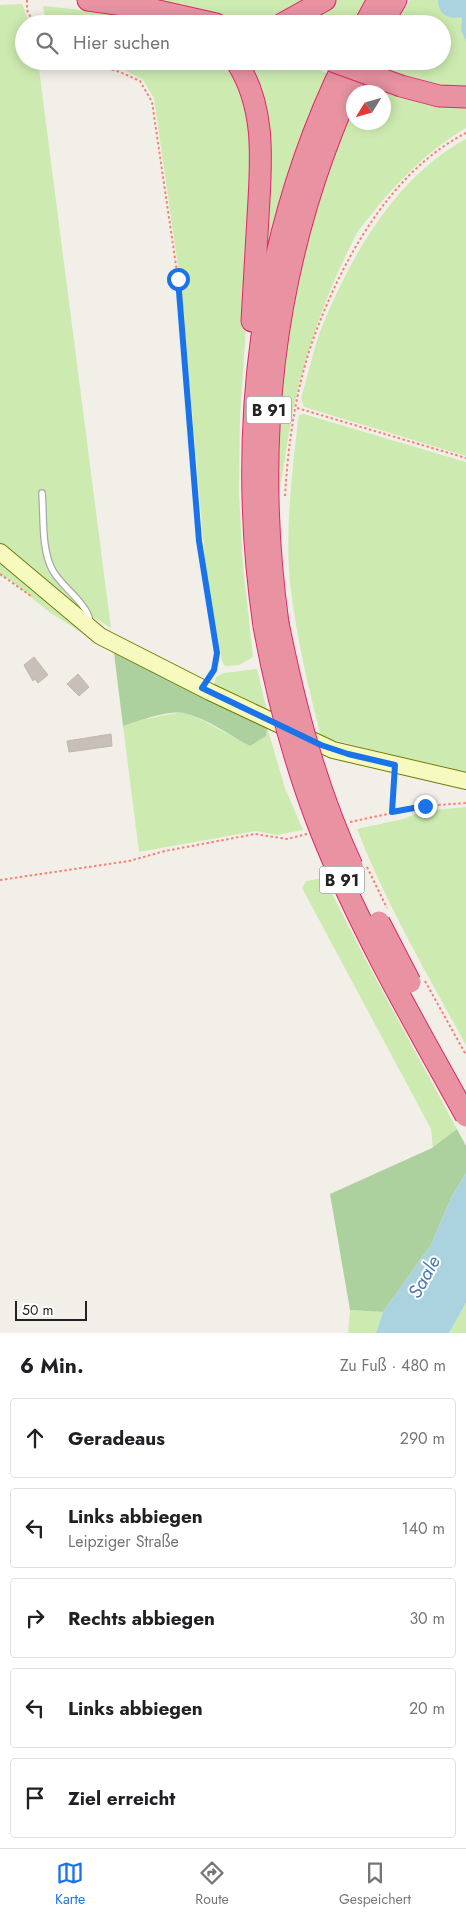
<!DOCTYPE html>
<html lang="de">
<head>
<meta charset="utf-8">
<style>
  :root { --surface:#fff; --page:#f6f6f6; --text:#202124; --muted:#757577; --line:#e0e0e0; --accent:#1a73e8 }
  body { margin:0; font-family:Jost,sans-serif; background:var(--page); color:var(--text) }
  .compass { position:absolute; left:346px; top:85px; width:45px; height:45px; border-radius:50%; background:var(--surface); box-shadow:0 2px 12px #0003; rotate:233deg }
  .scale { position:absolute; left:15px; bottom:12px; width:72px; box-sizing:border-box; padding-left:5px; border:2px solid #222; border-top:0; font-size:14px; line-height:18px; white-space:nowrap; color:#222; -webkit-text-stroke:4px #fff; paint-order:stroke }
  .stop { position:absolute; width:15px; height:15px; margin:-11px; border:4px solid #1a73e8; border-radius:50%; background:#fff }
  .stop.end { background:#1a73e8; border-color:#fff; box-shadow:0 1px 5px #0008 }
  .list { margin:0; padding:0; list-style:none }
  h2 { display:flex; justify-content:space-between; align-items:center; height:65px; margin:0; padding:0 20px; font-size:21px }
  h2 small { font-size:16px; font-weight:400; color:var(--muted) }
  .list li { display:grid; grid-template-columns:32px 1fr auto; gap:15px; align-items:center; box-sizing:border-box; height:80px; margin:0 10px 10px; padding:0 10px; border:1px solid var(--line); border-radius:5px }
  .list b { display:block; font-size:19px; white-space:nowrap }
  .list p { margin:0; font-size:16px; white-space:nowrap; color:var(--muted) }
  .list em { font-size:16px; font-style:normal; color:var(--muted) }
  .icon { flex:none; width:28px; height:28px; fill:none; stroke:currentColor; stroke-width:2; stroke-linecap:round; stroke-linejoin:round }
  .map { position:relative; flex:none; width:466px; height:1333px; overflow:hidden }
  .search { position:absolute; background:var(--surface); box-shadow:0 2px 12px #0003; left:15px; right:15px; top:15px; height:55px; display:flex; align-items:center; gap:12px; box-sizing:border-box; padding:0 18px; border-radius:28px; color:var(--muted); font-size:19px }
  .sheet { height:515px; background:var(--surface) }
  nav { display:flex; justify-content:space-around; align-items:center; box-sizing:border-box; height:70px; border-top:1px solid var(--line); background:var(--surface); font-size:14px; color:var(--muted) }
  nav a { display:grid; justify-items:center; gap:2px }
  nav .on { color:var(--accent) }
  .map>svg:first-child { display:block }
  .grass { fill:#cdebb0 }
  .forest { fill:#add19e }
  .water { fill:#aad3df }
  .building { fill:#c7bfb8; stroke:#c4b6ab }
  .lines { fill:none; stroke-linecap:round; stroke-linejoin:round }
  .lane-casing { stroke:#a9a9a9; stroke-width:8 }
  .secondary-casing { stroke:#707d05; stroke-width:18 }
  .highway-casing { stroke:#dc2a67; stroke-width:23 }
  .path { stroke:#fa8072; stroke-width:2; stroke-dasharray:2.5 2.5; stroke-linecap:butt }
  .lane { stroke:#fff; stroke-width:5.5 }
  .secondary { stroke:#f7fabf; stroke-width:16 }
  .highway { stroke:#e892a2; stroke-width:21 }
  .highway-bridge-casing { stroke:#dc2a67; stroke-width:23; stroke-linecap:butt }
  .path-bridge { stroke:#fa8072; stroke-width:2; stroke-dasharray:2.5 2.5; stroke-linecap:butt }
  .highway-bridge { stroke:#e892a2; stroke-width:21 }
  .route { stroke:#1a73e8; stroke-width:6 }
  .labels { text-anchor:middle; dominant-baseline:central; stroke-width:4; stroke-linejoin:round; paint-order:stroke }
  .shield { fill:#fff; stroke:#646464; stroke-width:1 }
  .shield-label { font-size:16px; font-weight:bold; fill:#222 }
  .water-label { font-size:19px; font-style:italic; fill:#4a7aab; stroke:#fff }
</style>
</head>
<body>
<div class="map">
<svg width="466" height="1333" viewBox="0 0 466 1333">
  <rect width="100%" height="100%" fill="#f2efe9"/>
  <path class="grass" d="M152,0H315L267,24H245Z
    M337,0H367L354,24H299Z
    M410,0H466V90L439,89L374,66L376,61H442V24H396Z
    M22,4L30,24H24V61H38L111,628L71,604L0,543V5Z
    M43,6L139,16L176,24H46Z
    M109,61H229L253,123L251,252L240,416L239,492L243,566L253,657L239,665L225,666L222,661L206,571L182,295L154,98L143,80Z
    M242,61H302L328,74L300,141L277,216L260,284L261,239Z
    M364,84L421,102L466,104V128C430,149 400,179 374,211C368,219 360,227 356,235C329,287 309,342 296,398C288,430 285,463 279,495C271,363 299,227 353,107L354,122H384V92H360Z
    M466,139V456L304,407L301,398C308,375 313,351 321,329C350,257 396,176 466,139Z
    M304,414L466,462V773L321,737C308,687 297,638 291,591C284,535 292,475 298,420L299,415Z
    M0,560L114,649V653L49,612L9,579L0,576Z
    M257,669L267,711L217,689L214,685L216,677L224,673Z
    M182,712L196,717L250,746L267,727L285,788L303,830L277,835L256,831L139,852L123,726L135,721Z
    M466,807V1045C427,974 386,904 357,829L403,819L423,811Z
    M324,878L368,964L457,1129L433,1148L431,1129L302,888L306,881Z
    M466,1303V1333H449Z
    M350,1310L383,1312L376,1333H348Z"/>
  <path class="forest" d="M114,653L267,727L266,736L250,746C229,735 206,718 184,713C169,710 137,721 123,726Z
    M457,1129L466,1146V1173L452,1196L431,1245L383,1312L350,1310L330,1194L432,1148Z"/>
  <path class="water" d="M438,0H466V41L461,30L462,17C448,20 438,14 438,0Z
    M466,1173V1303L449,1333H376L383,1312L431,1245L452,1196Z"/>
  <path class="building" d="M34,657L48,675L38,683L35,679L33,681L24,665Z
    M78,674L89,687L79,696L67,684Z
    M111,734L112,746L69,752L67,741Z"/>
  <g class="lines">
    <g class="lane-casing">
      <path id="lane" d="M42,493C44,517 41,550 53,571C62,587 86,602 90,621"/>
    </g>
    <g class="secondary-casing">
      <path id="secondary" d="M0,552L100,636L210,692L333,750L466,781"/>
    </g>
    <g class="highway-casing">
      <path id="highway" d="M88,0L145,8L216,24
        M282,24L325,0
        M365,24L378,0
        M382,24L396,0
        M236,61C267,108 261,164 258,217C256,252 254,286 252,321
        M401,86L439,96L466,97
        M278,623C251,427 276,240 363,61
        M264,626C236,434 259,237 345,61"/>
    </g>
    <path class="path" d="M27,0V10L34,24
      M83,61L120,72L140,81L152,102L178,279L199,541L217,653L215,670L209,678
      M297,408L466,458
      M285,496C288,442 297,380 317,329C345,255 393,170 466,133
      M0,574L31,596
      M392,812L394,777
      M350,822L425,806L466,803
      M0,880L129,861L165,851L255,834L287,839L307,834"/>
    <use href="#lane" class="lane"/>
    <use href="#secondary" class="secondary"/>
    <use href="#highway" class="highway"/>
    <g class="highway-bridge-casing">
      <path id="highway-bridge" d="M332,61L401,86
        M278,623C295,707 316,788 352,866
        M264,626C277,698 295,766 322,834C361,931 415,1024 466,1116
        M379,922L410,982"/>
    </g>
    <path class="path-bridge" d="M367,867L387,908
      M425,981L466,1055"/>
    <use href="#highway-bridge" class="highway-bridge"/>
  </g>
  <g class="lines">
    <path class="route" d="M178,279L199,541L217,653L214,670L202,688L321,745L348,754L395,765L392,812L425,806"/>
  </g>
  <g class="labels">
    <g class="shield">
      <rect x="246.5" y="396.5" width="45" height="27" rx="4"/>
      <rect x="319.5" y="866.5" width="45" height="27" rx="4"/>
    </g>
    <g class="shield-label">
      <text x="269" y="410">B 91</text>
      <text x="342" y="880">B 91</text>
    </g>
    <g class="water-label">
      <text transform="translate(424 1277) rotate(-61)">Saale</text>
    </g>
  </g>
</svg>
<svg class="compass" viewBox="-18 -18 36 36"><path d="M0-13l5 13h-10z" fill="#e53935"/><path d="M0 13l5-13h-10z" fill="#757577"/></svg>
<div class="scale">50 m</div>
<div class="stop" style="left:178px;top:279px"></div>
<div class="stop end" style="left:425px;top:806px"></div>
<div class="search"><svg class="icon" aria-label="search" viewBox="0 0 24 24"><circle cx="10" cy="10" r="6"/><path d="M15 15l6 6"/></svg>Hier suchen</div>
</div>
<section class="sheet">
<h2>6 Min.<small>Zu Fuß · 480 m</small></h2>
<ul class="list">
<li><svg class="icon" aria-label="ahead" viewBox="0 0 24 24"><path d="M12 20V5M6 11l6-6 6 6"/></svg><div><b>Geradeaus</b></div><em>290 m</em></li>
<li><svg class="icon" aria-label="left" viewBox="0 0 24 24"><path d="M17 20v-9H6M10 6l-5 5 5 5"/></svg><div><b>Links abbiegen</b><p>Leipziger Straße</p></div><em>140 m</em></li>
<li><svg class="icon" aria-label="right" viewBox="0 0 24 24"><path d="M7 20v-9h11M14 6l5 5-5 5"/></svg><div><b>Rechts abbiegen</b></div><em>30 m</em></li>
<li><svg class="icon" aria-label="left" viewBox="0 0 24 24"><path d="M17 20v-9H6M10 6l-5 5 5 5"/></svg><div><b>Links abbiegen</b></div><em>20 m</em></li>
<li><svg class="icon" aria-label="arrive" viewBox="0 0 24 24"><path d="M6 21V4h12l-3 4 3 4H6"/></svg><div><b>Ziel erreicht</b></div></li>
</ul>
</section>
<nav>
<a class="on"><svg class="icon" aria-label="map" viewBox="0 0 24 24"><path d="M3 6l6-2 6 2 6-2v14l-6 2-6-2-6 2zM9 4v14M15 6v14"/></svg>Karte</a>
<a><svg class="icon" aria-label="directions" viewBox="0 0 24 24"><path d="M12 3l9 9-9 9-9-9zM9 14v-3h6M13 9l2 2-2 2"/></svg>Route</a>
<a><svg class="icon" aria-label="saved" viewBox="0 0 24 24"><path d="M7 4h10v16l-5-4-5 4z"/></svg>Gespeichert</a>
</nav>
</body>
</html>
